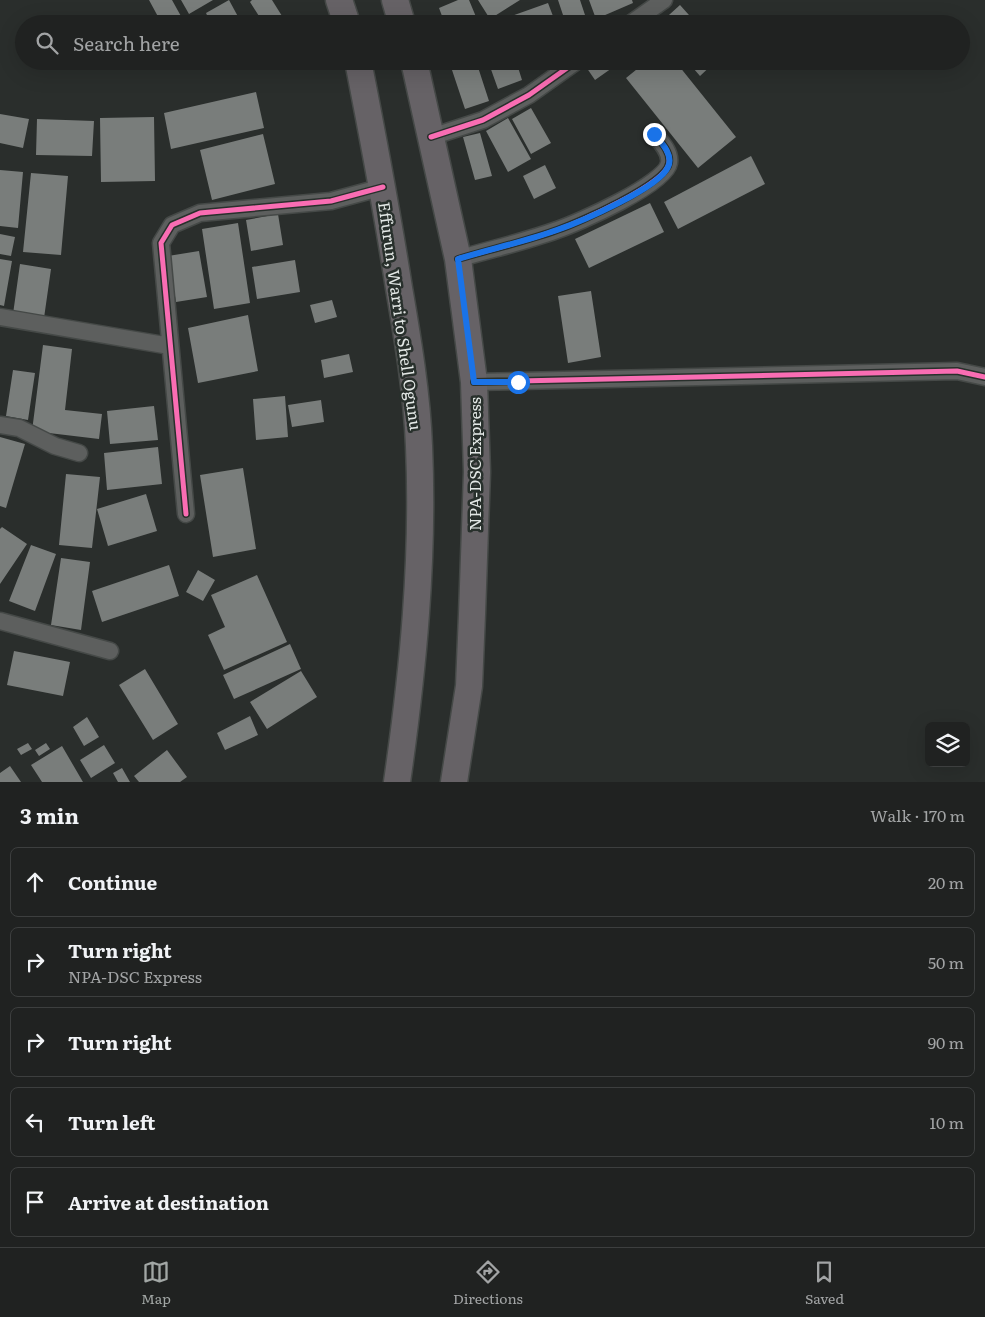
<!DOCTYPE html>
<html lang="en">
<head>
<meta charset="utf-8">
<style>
  :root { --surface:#202221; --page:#2d2f2e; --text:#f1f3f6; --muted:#a2a4a5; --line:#3d3f3f; --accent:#a2a7a5 }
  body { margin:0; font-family:Literata,serif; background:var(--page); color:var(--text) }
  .controls { position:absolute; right:15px; bottom:15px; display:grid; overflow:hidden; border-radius:8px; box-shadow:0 5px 20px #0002 }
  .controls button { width:45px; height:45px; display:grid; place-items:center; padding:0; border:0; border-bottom:1px solid var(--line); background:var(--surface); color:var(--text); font:25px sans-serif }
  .stop { position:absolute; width:15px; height:15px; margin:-11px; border:4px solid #1a73e8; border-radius:50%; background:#fff }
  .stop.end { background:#1a73e8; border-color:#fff; box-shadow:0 1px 5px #0008 }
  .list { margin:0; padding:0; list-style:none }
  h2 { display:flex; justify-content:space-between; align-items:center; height:65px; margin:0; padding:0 20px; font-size:21px }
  h2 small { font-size:16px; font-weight:400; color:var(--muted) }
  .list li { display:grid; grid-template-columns:32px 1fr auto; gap:15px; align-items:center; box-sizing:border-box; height:70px; margin:0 10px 10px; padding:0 10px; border:1px solid var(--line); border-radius:8px }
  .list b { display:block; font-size:19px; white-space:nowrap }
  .list p { margin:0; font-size:16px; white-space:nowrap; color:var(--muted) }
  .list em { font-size:16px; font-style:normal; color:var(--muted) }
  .icon { flex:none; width:28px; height:28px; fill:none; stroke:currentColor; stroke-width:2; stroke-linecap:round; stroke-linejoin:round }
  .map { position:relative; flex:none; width:985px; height:782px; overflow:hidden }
  .search { position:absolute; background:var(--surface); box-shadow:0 5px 20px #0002; left:15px; right:15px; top:15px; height:55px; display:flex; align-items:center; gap:12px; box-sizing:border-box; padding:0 18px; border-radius:28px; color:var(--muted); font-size:19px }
  .sheet { height:465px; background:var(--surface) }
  nav { display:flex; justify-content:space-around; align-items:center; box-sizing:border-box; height:70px; border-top:1px solid var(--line); background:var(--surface); font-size:14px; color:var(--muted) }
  nav a { display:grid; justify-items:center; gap:2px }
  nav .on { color:var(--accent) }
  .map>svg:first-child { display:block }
  .building { fill:#797d7b }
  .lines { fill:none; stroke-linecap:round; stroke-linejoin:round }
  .minor-casing { stroke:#454947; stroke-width:19 }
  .primary-casing { stroke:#454947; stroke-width:29 }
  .minor { stroke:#5d5f5e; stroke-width:16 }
  .primary { stroke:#666266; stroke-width:26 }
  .cycleway-casing { stroke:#28302c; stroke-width:8 }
  .cycleway { stroke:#f96db3; stroke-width:5 }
  .route { stroke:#1a73e8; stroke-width:6 }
  .labels { text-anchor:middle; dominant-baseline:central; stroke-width:5; stroke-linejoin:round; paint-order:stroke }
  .street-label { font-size:16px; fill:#e3e8e6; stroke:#28302c }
</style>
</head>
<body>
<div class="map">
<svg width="985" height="782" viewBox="0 0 985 782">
  <rect width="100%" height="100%" fill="#2a2e2c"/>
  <path class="building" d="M149,0H172L182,18L170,24H162Z
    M181,0H213L189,14Z
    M229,0L242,24H211L206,13Z
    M252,0H272L287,24H264L250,2Z
    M458,0H469L479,24H445L439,8Z
    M478,0H520L490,19Z
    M558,0H580L588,24H566Z
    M589,0H632L633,3L596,19Z
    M548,3L556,24H508L506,18Z
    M680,5L697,24H659Z
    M449,61H476L489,101L465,109Z
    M488,61H516L522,80L498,89Z
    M521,61H546V62L523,69Z
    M588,61H622L595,80L584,64Z
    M647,61H675L736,137L698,168L626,78Z
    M687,61H716L700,76Z
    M256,92L264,128L171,149L164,113Z
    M531,108L551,143L531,154L512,119Z
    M0,114L29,119L23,148L0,143Z
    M154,117L155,181L101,182L100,118Z
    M508,118L531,159L508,172L486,131Z
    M37,119L94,121L92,156L36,155Z
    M480,133L492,176L475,180L463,137Z
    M263,134L275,184L212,200L200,150Z
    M751,156L765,184L678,229L664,202Z
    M545,165L556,188L534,199L523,176Z
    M0,170L23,172L18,228L0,226Z
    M31,173L68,176L61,255L23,252Z
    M650,203L664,232L589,268L575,239Z
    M278,214L283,245L251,251L246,220Z
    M238,223L250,303L214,309L202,229Z
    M0,234L15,237L11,256L0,254Z
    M199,251L207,297L176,302L168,256Z
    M0,259L12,261L4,306L0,305Z
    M295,260L300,292L257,299L252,267Z
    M20,264L51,269L44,318L13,314Z
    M591,291L601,357L568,363L558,296Z
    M332,300L337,317L315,323L310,305Z
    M248,315L258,371L198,383L188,328Z
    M43,345L72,349L65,410L102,414L99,439L32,431Z
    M349,354L353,372L324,378L321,360Z
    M13,370L35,373L28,420L6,416Z
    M285,396L288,437L256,440L253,399Z
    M321,400L324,422L292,427L288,405Z
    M154,406L158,440L110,444L107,411Z
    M0,437L25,444L6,508L0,506Z
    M158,447L162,484L107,490L104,453Z
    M243,468L256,549L213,557L200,475Z
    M66,474L100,477L92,548L59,545Z
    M146,494L157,531L108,546L97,509Z
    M2,527L27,544L0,584V529Z
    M31,545L56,554L35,611L9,601Z
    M61,558L90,562L81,630L51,625Z
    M169,565L179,596L102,622L92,591Z
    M198,570L215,580L203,601L186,592Z
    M257,575L287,642L224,670L208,635L225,627L211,595Z
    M290,644L301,669L234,699L223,675Z
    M14,651L70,662L63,696L7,685Z
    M145,669L178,724L153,740L119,685Z
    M301,671L317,697L267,729L250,702Z
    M250,716L258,735L225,750L217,733Z
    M87,717L99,737L84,746L73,727Z
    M28,743L32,749L21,755L17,749Z
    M46,743L50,749L39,756L35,750Z
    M104,745L115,763L91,778L80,760Z
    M62,746L83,782H42L31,765Z
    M167,750L187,777L180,782H139L134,776Z
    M10,766L21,782H0V773Z
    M122,768L130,782H118L113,773Z"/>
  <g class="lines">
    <g class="minor-casing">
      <path id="minor" d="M630,24L664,0
        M431,137L483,120L529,95L577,61
        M458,259C491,249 524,242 557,230C578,223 666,184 669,163C671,152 661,142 654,134
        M0,317L170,346
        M474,382L957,371L985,377
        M0,425L19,428L55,446L79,453
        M186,514L161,243L172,225L200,213L331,201L383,187
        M0,621L110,651"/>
    </g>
    <g class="primary-casing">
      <path id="primary" d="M339,0L347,24
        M395,0L402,24
        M358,61C373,137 387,212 399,288C408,340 417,394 419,446C424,559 413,671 397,782
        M414,61L458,259L474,382L477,472L472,614L469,686L454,782"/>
    </g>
    <use href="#minor" class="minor"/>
    <use href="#primary" class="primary"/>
    <g class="cycleway-casing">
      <path id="cycleway" d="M431,137L483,120L529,95L577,61
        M458,259C491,249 524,242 557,230C578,223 666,184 669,163C671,152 661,142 654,134
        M474,382L957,371L985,377
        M186,514L161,243L172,225L200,213L331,201L383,187"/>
    </g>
    <use href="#cycleway" class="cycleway"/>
  </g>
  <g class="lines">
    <path class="route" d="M518,382H474L458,259C490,249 524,242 557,230C580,222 659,188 668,167C674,155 661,142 654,134"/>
  </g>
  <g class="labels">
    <g class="street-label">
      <text transform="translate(401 316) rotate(82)">Effurun, Warri to Shell Ogunu</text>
      <text transform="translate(474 464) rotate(-90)">NPA-DSC Express</text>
    </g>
  </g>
</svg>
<div class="controls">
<button><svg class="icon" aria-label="layers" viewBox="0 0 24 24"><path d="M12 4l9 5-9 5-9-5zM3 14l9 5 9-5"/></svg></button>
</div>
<div class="stop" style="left:518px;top:382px"></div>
<div class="stop end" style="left:654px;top:134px"></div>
<div class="search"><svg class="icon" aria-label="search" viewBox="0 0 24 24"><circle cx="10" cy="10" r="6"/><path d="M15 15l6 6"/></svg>Search here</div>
</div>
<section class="sheet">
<h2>3 min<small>Walk · 170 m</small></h2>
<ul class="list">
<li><svg class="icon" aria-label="ahead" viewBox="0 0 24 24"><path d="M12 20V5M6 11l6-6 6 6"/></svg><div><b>Continue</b></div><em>20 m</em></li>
<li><svg class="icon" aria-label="right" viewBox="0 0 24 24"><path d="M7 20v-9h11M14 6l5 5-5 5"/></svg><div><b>Turn right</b><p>NPA-DSC Express</p></div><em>50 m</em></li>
<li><svg class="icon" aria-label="right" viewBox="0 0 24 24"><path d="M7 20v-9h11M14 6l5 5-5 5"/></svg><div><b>Turn right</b></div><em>90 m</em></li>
<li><svg class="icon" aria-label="left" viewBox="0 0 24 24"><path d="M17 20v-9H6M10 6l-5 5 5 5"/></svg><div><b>Turn left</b></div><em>10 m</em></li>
<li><svg class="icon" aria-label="arrive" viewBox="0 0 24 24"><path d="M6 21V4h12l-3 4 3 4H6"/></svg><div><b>Arrive at destination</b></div></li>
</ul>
</section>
<nav>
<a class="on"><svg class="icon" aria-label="map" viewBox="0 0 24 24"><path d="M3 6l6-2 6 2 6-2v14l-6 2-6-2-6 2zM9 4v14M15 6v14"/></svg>Map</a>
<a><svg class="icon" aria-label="directions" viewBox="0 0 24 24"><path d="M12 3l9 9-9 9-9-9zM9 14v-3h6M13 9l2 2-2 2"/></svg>Directions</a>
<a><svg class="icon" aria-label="saved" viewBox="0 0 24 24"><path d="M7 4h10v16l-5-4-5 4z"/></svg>Saved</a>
</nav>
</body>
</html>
